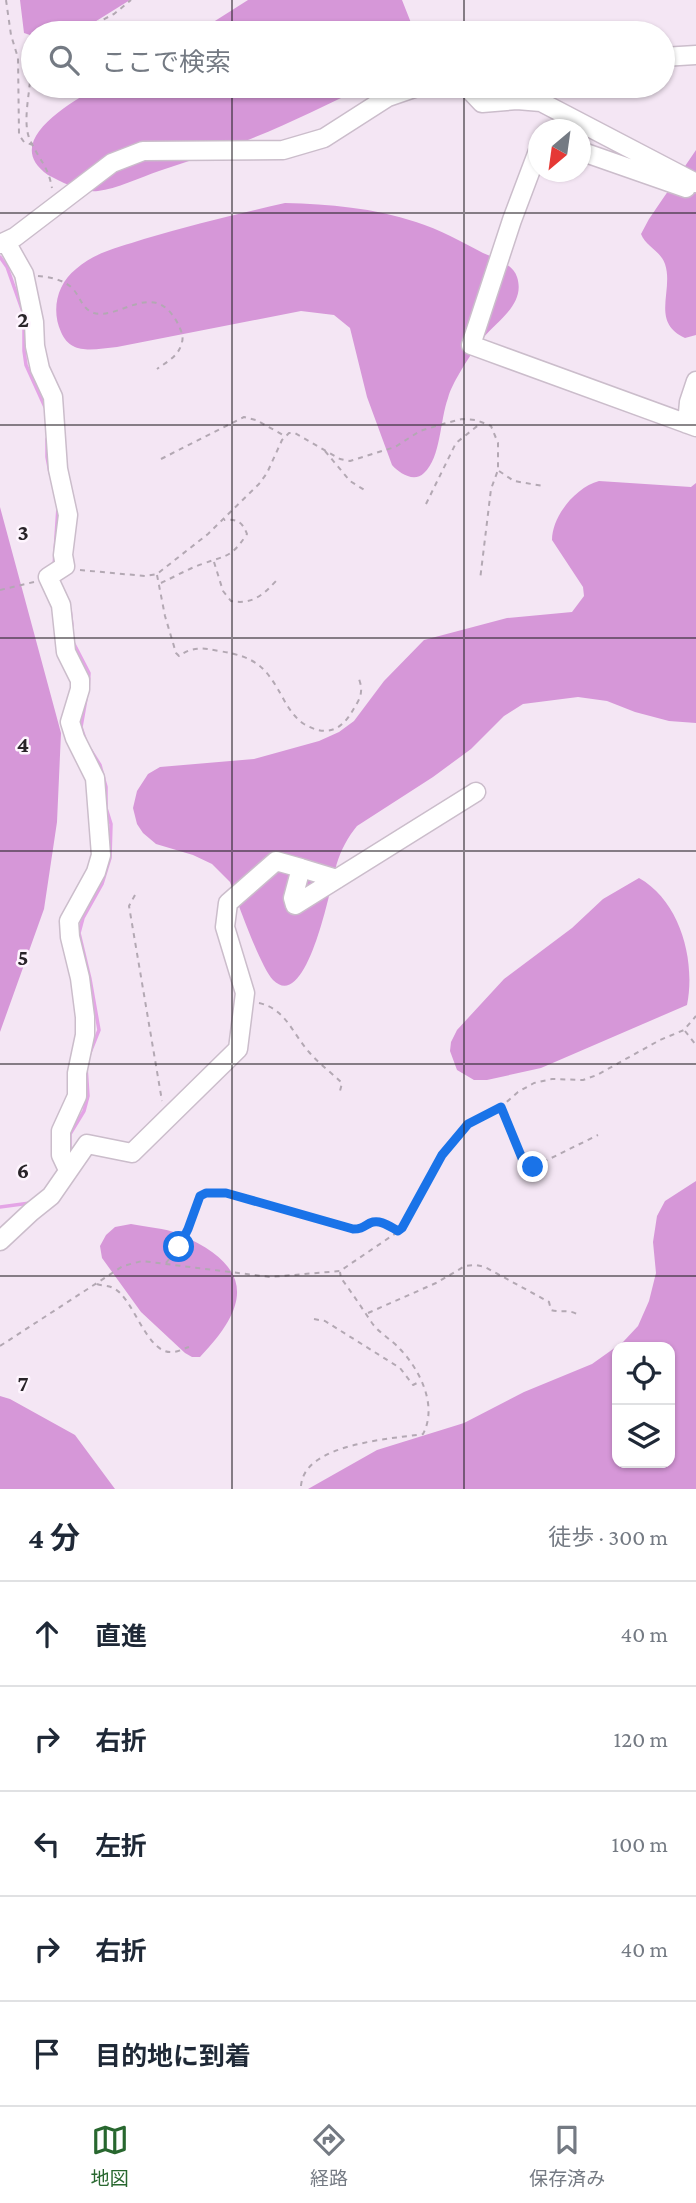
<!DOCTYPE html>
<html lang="ja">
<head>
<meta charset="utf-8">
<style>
  :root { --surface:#fff; --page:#f2f2f3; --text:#1f2937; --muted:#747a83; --line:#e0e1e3; --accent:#28672f }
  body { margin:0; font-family:"Crimson Pro","Noto Sans JP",serif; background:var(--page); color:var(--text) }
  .controls { position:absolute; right:21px; bottom:21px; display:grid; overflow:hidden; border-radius:14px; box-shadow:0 2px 5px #0004 }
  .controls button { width:63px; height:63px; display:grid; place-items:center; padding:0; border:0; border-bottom:2px solid var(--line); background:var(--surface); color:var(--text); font:35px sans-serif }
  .compass { position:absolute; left:528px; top:119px; width:63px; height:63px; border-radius:50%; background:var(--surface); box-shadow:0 2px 5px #0004; rotate:209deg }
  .stop { position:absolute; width:21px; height:21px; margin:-16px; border:5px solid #1a73e8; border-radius:50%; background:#fff }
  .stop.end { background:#1a73e8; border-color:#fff; box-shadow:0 2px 7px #0008 }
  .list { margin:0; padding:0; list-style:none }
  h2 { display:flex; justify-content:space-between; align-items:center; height:91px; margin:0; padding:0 28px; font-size:30px }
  h2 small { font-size:23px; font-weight:400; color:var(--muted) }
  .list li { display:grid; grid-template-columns:46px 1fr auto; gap:21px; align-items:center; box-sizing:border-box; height:105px; padding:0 28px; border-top:2px solid var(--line) }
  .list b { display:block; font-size:26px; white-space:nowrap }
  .list em { font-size:23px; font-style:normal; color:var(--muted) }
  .icon { flex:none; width:38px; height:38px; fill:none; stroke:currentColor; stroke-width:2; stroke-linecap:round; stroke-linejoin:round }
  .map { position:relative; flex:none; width:696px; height:1489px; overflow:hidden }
  .search { position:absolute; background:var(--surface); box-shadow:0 2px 5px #0004; left:21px; right:21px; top:21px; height:77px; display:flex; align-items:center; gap:18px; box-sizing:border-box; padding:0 24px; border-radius:38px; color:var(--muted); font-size:26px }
  .sheet { height:616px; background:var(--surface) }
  nav { display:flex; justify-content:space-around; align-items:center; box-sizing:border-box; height:98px; border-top:2px solid var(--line); background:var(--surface); font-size:19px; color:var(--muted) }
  nav a { display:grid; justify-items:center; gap:4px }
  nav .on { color:var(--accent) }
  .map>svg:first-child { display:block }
  .forest { fill:#d697d8; fill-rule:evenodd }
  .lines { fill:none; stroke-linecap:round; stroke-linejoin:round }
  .stream { stroke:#e4a4e6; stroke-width:3.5 }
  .minor-casing { stroke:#cbbdcb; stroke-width:21 }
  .path { stroke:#b3a8b3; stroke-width:2; stroke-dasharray:5 5; stroke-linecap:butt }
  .minor { stroke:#fff; stroke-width:18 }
  .route { stroke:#1a73e8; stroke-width:9 }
  .grid { fill:none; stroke:#292429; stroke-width:2; stroke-opacity:0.55 }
  .grid-label { font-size:23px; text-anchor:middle; font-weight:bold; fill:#292429; stroke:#fef5fe; stroke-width:5; stroke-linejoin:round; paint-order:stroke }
</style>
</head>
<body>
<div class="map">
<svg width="696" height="1489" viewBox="0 0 696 1489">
  <rect width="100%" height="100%" fill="#f4e6f4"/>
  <path class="forest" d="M20,0H130L77,33H33V36L24,33Z
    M248,0H402L415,33H196Z
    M100,86H367C325,105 283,127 240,143C213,153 186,162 159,171C141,177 116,189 98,191C81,193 62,182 48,175C0,142 71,102 100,86Z
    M696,150V335L685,338C650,322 674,291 665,264C660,250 646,247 641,234L649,219Z
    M285,203C329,204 374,208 416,222C439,229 462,242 483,253C495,258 513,264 517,277C526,304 497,321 483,338C474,349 466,362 459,374C455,381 450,390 448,398C440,419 441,458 424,473C414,483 399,473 392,465L367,397L350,328L334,315L301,311L117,347C95,349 71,356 61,332C51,310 57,284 76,269C95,252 120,247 144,239C191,225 237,214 285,203Z
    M599,481L691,487L696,483V723L669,721L635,712L607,701L578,697L523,704L504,716L471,749L433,777L357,826C348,837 341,850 337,863C332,879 308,1015 273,980C260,966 238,903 230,882L212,864L193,855L156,844L143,833L137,824L133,808L137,791L148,774L160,767L254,759L319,741L339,732L354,721L384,681L424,640L507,618L572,612L584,596L583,587L552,540C552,516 576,487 599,481Z
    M0,507L61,733L57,822L44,909L0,1032Z
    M639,878C680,901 696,960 687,1005L541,1068L487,1080H474L457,1070L450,1051L451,1042L457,1030L504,979L572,928L603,899Z
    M696,1181V1489H308L377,1450L464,1423L524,1392L592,1364L623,1342L638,1326L649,1301L656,1273L653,1242L657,1216L665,1201ZM617,1347H670V1463H617Z
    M131,1224C146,1227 165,1228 179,1234C253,1266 252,1303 200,1357H192L185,1353L141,1312L102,1258L100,1246L106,1235L115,1227Z
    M0,1396L10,1399L75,1435L115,1489H0Z"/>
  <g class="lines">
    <path class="stream" d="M0,257L7,267L24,315V351L26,365L45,407
      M47,439V457L50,473
      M54,566L58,507
      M70,609L72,626
      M74,644L89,673L88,691
      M85,739L81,727L86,699
      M89,1055L99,1030L90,979L79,933L83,918L102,884L110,858L111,824L106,808V787L100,765L90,749
      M70,1155V1134L84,1111L88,1096L86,1066
      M0,1207L30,1203"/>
    <g class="minor-casing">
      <path id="minor" d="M663,57L696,55
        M466,86L482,103L517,100L541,102L696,183
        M538,151L512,220L471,345L696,427
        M580,151L686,188
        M6,242L24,274L34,322L35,346L40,369L53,397L58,469L68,515L63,555L65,566L48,577L61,605L66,652L80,680V689L70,722L75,738L95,778L101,855L96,872L69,921L70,937L80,978L85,1017V1035L77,1073V1096L61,1131V1155L68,1170
        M0,244L15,237L112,163L143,151L283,150L324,138L388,97L420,86
        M687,424L689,402L696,381
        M301,868L337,879
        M0,1241L31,1212L51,1196L87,1144L132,1153L238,1049L245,993L225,927L228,903L276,861L301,868L293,898L295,905L476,792"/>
    </g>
    <path class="path" d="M6,0L11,35L18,58L19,135L24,142L33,145
      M77,33L114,14L131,0
      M33,73L30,80C29,98 22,126 31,142C40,161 48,166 52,188
      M38,276C50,277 65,280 73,289C81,298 82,309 94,313C121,320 153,279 177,322C180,328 184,336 182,342C179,356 168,361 157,369
      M325,451L350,481L366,491
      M161,459L244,417L256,420L285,436
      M499,471L514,481L543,486
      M426,504L456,443L481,423
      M214,562L223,591L231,601C252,605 263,595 276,581
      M80,570L145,576L157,574L208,534L259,484L267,473L282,440L289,433H295L340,459L350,461L395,447L420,431L446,423L462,419L476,420L491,426L498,443V470L491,489L480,580
      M157,575L165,616L176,653L179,656C193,646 203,648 219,651C257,657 266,667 284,700C289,709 295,718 304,724C326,737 341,731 353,710C356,705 361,698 361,691C362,686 359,680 358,675
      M161,583C174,577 188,569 202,564C227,555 231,558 247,534C242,521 237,519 224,520
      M0,590L34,582
      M135,895L129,906L162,1101
      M259,1003C286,1009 292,1033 309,1052C319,1064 332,1073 342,1083L340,1091
      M685,1031L696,1045
      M502,1108L524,1163L533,1167L598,1135
      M166,1263C183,1242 190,1221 200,1196L206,1193H226L353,1229C362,1229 363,1227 370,1223C380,1219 389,1226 398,1231
      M97,1284C102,1286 108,1285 113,1288C134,1297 146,1355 173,1352C178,1352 185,1348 189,1347
      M368,1313L436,1283L465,1266L476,1265L485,1267L549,1302L551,1310C560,1313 568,1309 577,1314
      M314,1319L325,1321L400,1368L413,1385L421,1381
      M0,1346L123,1266L142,1261L270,1277L340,1271L402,1229L442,1155L468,1124L501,1107L518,1092L534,1083L552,1079L583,1080L597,1075L660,1040L684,1030L696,1016
      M301,1486C304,1443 392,1439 423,1434C438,1406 420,1370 400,1349C392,1340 379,1333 372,1323C362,1308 352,1293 341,1278L340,1272"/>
    <use href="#minor" class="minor"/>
  </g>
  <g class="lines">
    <path class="route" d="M179,1247L188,1229L200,1196L206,1193H226L353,1229C361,1229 363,1227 370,1223C380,1219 389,1226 398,1231L402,1228L442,1155L468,1124L501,1107L524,1163L533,1167"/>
  </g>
  <path class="grid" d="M232,0V33M464,0V33M232,86V1489M464,86V1489M0,213H696M0,425H696M0,638H696M0,851H696M0,1064H696M0,1276H696"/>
  <g class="grid-label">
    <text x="23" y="327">2</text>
    <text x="23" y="540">3</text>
    <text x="23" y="752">4</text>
    <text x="23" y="965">5</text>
    <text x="23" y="1178">6</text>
    <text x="23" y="1391">7</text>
  </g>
</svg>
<div class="controls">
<button><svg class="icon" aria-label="locate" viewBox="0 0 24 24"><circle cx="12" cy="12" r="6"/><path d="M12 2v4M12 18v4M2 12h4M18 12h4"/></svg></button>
<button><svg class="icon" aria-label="layers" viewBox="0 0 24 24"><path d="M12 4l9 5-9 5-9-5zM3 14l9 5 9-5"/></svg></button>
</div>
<svg class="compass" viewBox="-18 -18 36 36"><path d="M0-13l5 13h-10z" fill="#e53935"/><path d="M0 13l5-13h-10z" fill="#747a83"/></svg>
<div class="stop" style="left:179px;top:1247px"></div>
<div class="stop end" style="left:533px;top:1167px"></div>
<div class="search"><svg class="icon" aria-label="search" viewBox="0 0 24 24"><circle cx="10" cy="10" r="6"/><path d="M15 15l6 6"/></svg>ここで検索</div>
</div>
<section class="sheet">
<h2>4 分<small>徒歩 · 300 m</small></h2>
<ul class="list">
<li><svg class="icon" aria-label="ahead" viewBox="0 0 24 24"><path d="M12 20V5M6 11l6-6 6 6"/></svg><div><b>直進</b></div><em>40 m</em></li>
<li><svg class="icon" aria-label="right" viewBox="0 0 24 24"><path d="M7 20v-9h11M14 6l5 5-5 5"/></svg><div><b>右折</b></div><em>120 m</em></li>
<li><svg class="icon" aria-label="left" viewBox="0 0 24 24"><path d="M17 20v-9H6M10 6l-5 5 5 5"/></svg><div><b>左折</b></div><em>100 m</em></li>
<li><svg class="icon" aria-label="right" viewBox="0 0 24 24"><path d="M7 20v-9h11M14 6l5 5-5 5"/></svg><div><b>右折</b></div><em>40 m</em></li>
<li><svg class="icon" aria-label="arrive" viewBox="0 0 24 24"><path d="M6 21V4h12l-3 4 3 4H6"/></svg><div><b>目的地に到着</b></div></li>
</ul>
</section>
<nav>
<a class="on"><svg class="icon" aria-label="map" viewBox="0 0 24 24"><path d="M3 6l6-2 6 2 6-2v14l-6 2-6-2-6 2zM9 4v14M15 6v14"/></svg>地図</a>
<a><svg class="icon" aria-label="directions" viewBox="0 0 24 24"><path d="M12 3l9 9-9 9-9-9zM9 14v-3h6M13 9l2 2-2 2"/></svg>経路</a>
<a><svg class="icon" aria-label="saved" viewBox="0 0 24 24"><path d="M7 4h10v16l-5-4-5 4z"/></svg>保存済み</a>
</nav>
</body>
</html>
